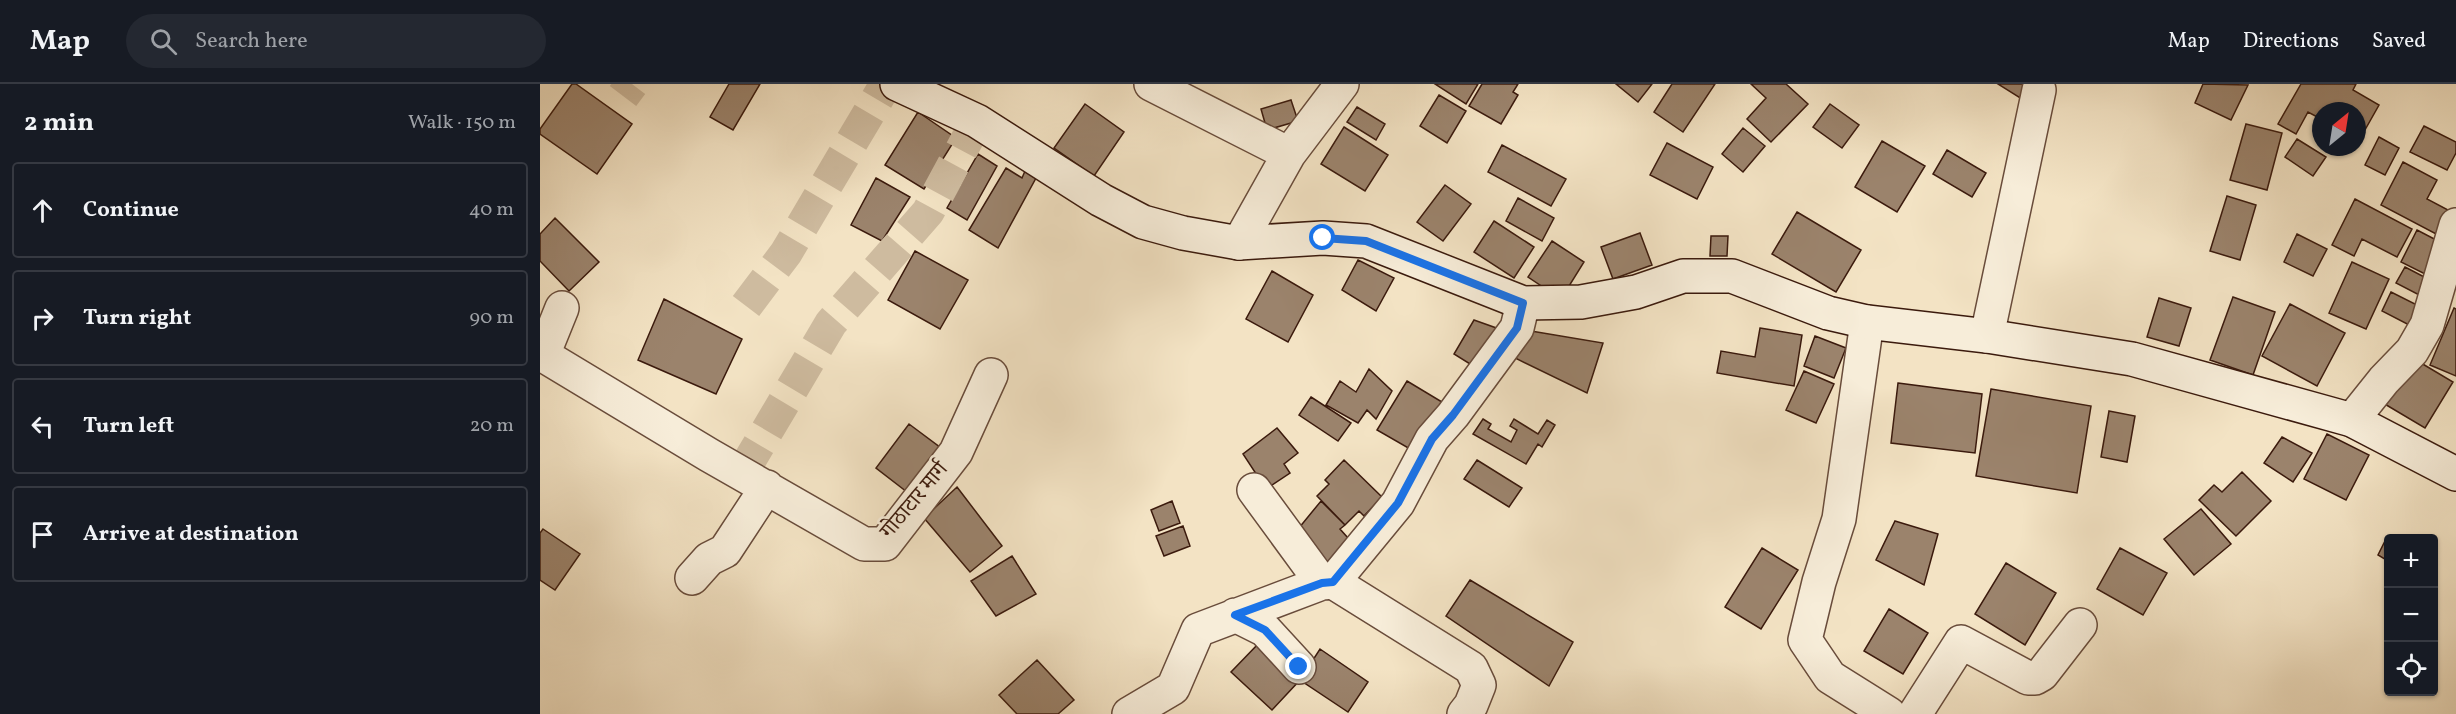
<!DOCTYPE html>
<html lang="en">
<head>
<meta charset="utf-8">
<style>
  :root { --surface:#171b24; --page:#242831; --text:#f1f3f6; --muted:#9ea1a6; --line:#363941 }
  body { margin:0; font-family:Vollkorn,"Noto Serif Devanagari",serif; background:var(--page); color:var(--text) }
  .controls { position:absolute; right:18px; bottom:18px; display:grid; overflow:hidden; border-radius:6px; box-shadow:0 2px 4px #0004 }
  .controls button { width:54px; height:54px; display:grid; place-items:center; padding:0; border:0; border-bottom:2px solid var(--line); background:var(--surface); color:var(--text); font:30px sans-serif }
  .compass { position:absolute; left:1772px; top:18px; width:54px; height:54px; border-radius:50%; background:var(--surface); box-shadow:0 2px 4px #0004; rotate:30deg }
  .stop { position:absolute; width:18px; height:18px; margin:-14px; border:4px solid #1a73e8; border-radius:50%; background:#fff }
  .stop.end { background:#1a73e8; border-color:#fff; box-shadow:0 2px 6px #0008 }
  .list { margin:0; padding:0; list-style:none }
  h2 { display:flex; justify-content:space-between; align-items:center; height:78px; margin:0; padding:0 24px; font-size:26px }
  h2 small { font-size:20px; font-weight:400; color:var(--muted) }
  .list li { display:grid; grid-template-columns:39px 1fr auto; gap:18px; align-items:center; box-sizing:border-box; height:96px; margin:0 12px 12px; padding:0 12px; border:2px solid var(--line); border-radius:6px }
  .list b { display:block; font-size:22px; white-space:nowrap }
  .list em { font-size:20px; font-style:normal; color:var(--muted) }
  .icon { flex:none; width:33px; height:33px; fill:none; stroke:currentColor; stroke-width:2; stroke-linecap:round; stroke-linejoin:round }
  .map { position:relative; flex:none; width:1916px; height:630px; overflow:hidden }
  header { display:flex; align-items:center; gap:36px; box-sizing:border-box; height:84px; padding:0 30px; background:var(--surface); border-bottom:2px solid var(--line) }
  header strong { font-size:28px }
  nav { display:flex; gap:33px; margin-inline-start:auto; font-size:21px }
  .search { width:420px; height:54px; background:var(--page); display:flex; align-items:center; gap:15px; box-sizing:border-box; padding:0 21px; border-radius:33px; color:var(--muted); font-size:22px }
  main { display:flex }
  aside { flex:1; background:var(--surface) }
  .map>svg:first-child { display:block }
  .building { fill:#9b836c; stroke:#3b1a0d; stroke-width:1.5 }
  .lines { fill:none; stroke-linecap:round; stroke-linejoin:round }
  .street-tunnel { stroke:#cebb9f; stroke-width:33; stroke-dasharray:33 16; stroke-linecap:butt }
  .street-casing { stroke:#694c3b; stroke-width:36 }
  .secondary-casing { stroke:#3b1a0d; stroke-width:36 }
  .street { stroke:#f7edd9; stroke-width:33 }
  .secondary { stroke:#f7edd9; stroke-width:33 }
  .route { stroke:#1a73e8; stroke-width:8 }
  .labels { text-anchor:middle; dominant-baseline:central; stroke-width:5; stroke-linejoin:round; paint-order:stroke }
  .street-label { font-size:22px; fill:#3b1a0d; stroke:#f7edd9 }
</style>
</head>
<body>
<header>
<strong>Map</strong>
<div class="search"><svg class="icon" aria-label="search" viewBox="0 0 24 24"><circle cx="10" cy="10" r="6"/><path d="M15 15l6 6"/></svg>Search here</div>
<nav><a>Map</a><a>Directions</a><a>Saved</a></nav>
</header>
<main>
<aside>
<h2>2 min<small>Walk · 150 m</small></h2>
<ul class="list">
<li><svg class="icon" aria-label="ahead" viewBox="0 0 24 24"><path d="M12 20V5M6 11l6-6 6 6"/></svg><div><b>Continue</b></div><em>40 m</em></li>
<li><svg class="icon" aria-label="right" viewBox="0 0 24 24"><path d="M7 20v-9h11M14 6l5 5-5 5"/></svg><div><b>Turn right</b></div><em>90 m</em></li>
<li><svg class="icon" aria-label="left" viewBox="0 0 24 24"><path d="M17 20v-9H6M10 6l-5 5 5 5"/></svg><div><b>Turn left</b></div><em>20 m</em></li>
<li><svg class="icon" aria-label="arrive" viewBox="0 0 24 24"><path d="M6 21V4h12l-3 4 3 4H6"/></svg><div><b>Arrive at destination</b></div></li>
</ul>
</aside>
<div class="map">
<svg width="1916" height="630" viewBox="0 0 1916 630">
  <rect width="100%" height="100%" fill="#f3e3c4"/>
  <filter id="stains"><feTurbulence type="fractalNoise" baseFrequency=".00333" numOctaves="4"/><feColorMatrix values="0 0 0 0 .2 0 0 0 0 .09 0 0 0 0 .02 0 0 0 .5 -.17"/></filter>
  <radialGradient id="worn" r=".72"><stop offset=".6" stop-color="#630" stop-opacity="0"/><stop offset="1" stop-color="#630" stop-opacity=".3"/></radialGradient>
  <path class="building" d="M32,0H36L92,40L57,90L0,50V45Z
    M189,0H220L193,46L170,33Z
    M895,0H938L926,20Z
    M942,0H978L973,8L978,11L961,40L929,22Z
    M1076,0H1112L1098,18Z
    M1132,0H1175L1143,48L1114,28Z
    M1211,0H1246L1268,20L1231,58L1207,35L1226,14Z
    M1458,0H1493L1485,17Z
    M1663,0L1708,1L1691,36L1655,19Z
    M1761,0H1816L1813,6L1839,21L1817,60V27H1781V35L1768,28L1756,50L1738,40Z
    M899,11L926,27L907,59L880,42Z
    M751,16L758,37L727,46L721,25Z
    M545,20L584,48L554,92L514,64Z
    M1290,20L1319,41L1302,64L1273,43Z
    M817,23L845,40L836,56L807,38Z
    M378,28L416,54L384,105L345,81Z
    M1706,40L1742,49L1727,106L1690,96Z
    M1884,42L1916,58V69L1907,86L1870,68Z
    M804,43L848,71L825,107L781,80Z
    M1203,44L1225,62L1203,88L1182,70Z
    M1839,53L1859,64L1845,91L1825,81Z
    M1757,55L1786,73L1773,92L1745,73Z
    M1342,57L1385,82L1357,128L1315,103Z
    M1127,59L1173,83L1157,115L1110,91Z
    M962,61L1026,95L1011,122L948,88Z
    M1407,66L1446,89L1432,113L1393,90Z
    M438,70L457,82L427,136L407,124Z
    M1863,78L1897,96L1887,115L1910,127L1898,151L1841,121Z
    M466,84L482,94L485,87L496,94L458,164L429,146Z
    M336,94L370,113L342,157L311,141Z
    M905,101L931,120L903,157L877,138Z
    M1687,112L1716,121L1700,176L1670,167Z
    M978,114L1014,134L1002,157L966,137Z
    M1815,115L1872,145L1857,173L1822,155L1814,172L1792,161Z
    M1257,128L1321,166L1296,208L1232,170Z
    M15,134L59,178L29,207L0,177V150Z
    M954,137L994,163L974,194L934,168Z
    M1877,146L1906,161L1891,193L1861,178Z
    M1100,149L1112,181L1073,195L1061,163Z
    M1757,150L1787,165L1773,192L1744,178Z
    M1171,152H1188L1187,172H1170Z
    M1012,157L1044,178L1021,215L988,193Z
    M375,167L428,196L400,245L348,216Z
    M818,176L854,194L836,227L802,206Z
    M1812,178L1849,195L1826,245L1789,229Z
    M1865,183L1894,198L1885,214L1856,199Z
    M732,187L773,211L748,258L706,235Z
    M1851,208L1883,224L1873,243L1842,227Z
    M1693,213L1735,228L1713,291L1670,276Z
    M1619,214L1651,224L1639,262L1607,253Z
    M124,215L202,255L176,310L98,276Z
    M1750,220L1805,249L1777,302L1722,272Z
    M1914,224L1916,225V292L1890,281Z
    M934,236L962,246L938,285L914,270Z
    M1220,244L1262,251L1254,302L1177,289L1181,267L1215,273Z
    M985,246L1063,259L1047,309L973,273Z
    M1275,252L1306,264L1294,294L1264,282Z
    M1881,279L1913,298L1885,344L1843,319Z
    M829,285L852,307L836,335L827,326L818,339L786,321L800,297L816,308Z
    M1264,287L1294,300L1276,339L1246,326Z
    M867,297L907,321L877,369L837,346Z
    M1358,299L1442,310L1435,369L1351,359Z
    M1451,305L1551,322L1537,409L1436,392Z
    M771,313L811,339L798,357L759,331Z
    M1569,327L1595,332L1587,378L1561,373Z
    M943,335L951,340L948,345L971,358L977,346L970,342L974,335L998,350L1007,336L1015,341L1002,363L998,360L986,380L933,350Z
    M369,340L401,364L367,408L336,384Z
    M737,344L758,369L744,380L750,389L726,405L703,370Z
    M1787,350L1829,371L1806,416L1764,395Z
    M1742,353L1772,369L1753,398L1724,379Z
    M804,376L842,413L824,432L819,427L805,441L777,412L789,400L785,396Z
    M937,376L982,404L969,423L924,395Z
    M1702,388L1731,417L1696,452L1659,416L1674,401L1682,408Z
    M417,403L462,462L430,488L384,434Z
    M632,417L640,439L619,447L611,426Z
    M781,417L805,441L800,445L808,454L806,464L781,484L754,450Z
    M1661,425L1691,460L1654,491L1624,455Z
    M1355,437L1398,450L1384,501L1336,476Z
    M643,442L650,462L624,472L616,452Z
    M3,445L40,470L15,506L0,496V449Z
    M1847,453L1849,454L1848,477L1838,471Z
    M1222,464L1258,486L1221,545L1185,523Z
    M1580,464L1627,489L1603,531L1557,505Z
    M472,472L496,510L456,532L431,497Z
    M1466,479L1516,509L1485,561L1435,530Z
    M930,496L1033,558L1009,602L906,532Z
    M1349,525L1388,549L1363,590L1324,567Z
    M719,559L760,596L732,626L691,588Z
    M780,565L828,598L808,628L760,596Z
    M497,576L534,616L518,630H477L459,611Z"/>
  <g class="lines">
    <path class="street-tunnel" d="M83,12L92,0
      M206,222L246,169L346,0
      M202,389L291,239L388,128L437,37"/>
    <g class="street-casing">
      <path id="street" d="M611,0L749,70L802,0
        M699,159L749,70
        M22,224L3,271L169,371L324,460H345L416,368L451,291
        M1327,238L1299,435L1279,498L1265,556L1290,593L1349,630
        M1447,252L1499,6
        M1812,336L1844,296L1872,267L1887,241L1916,141
        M714,406L782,499
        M152,494L169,475L185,467L227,403
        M793,498L931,584L939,601L931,621L924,630
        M695,531L725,546L759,583
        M589,630L633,604L658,546L782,499L793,498L858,419L892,355L913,331L977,244L983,219
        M1375,630L1421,558L1488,594H1495L1502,590L1540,541"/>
    </g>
    <g class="secondary-casing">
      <path id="secondary" d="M357,0L437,37L561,116L603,138L643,149L699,159L783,154L826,157L983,219L1041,218L1096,208L1143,192H1192L1288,229L1327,238L1447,252L1592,275L1812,336L1916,390"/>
    </g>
    <use href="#street" class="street"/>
    <use href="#secondary" class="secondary"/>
  </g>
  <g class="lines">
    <path class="route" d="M759,583L725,546L695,531L782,499L793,498L858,419L892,355L913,331L977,244L983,219L826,157L783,154"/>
  </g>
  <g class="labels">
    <g class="street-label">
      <text transform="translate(375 417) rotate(-50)">गोठाटार मार्ग</text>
    </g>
  </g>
  <rect width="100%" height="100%" filter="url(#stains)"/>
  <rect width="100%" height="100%" fill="url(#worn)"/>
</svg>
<div class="controls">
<button>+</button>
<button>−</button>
<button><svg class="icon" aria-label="locate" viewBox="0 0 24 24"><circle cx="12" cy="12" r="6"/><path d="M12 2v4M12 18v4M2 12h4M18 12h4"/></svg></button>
</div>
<svg class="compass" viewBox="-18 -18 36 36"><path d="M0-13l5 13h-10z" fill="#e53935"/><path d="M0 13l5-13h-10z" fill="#9ea1a6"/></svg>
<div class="stop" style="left:783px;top:154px"></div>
<div class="stop end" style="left:759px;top:583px"></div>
</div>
</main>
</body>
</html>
